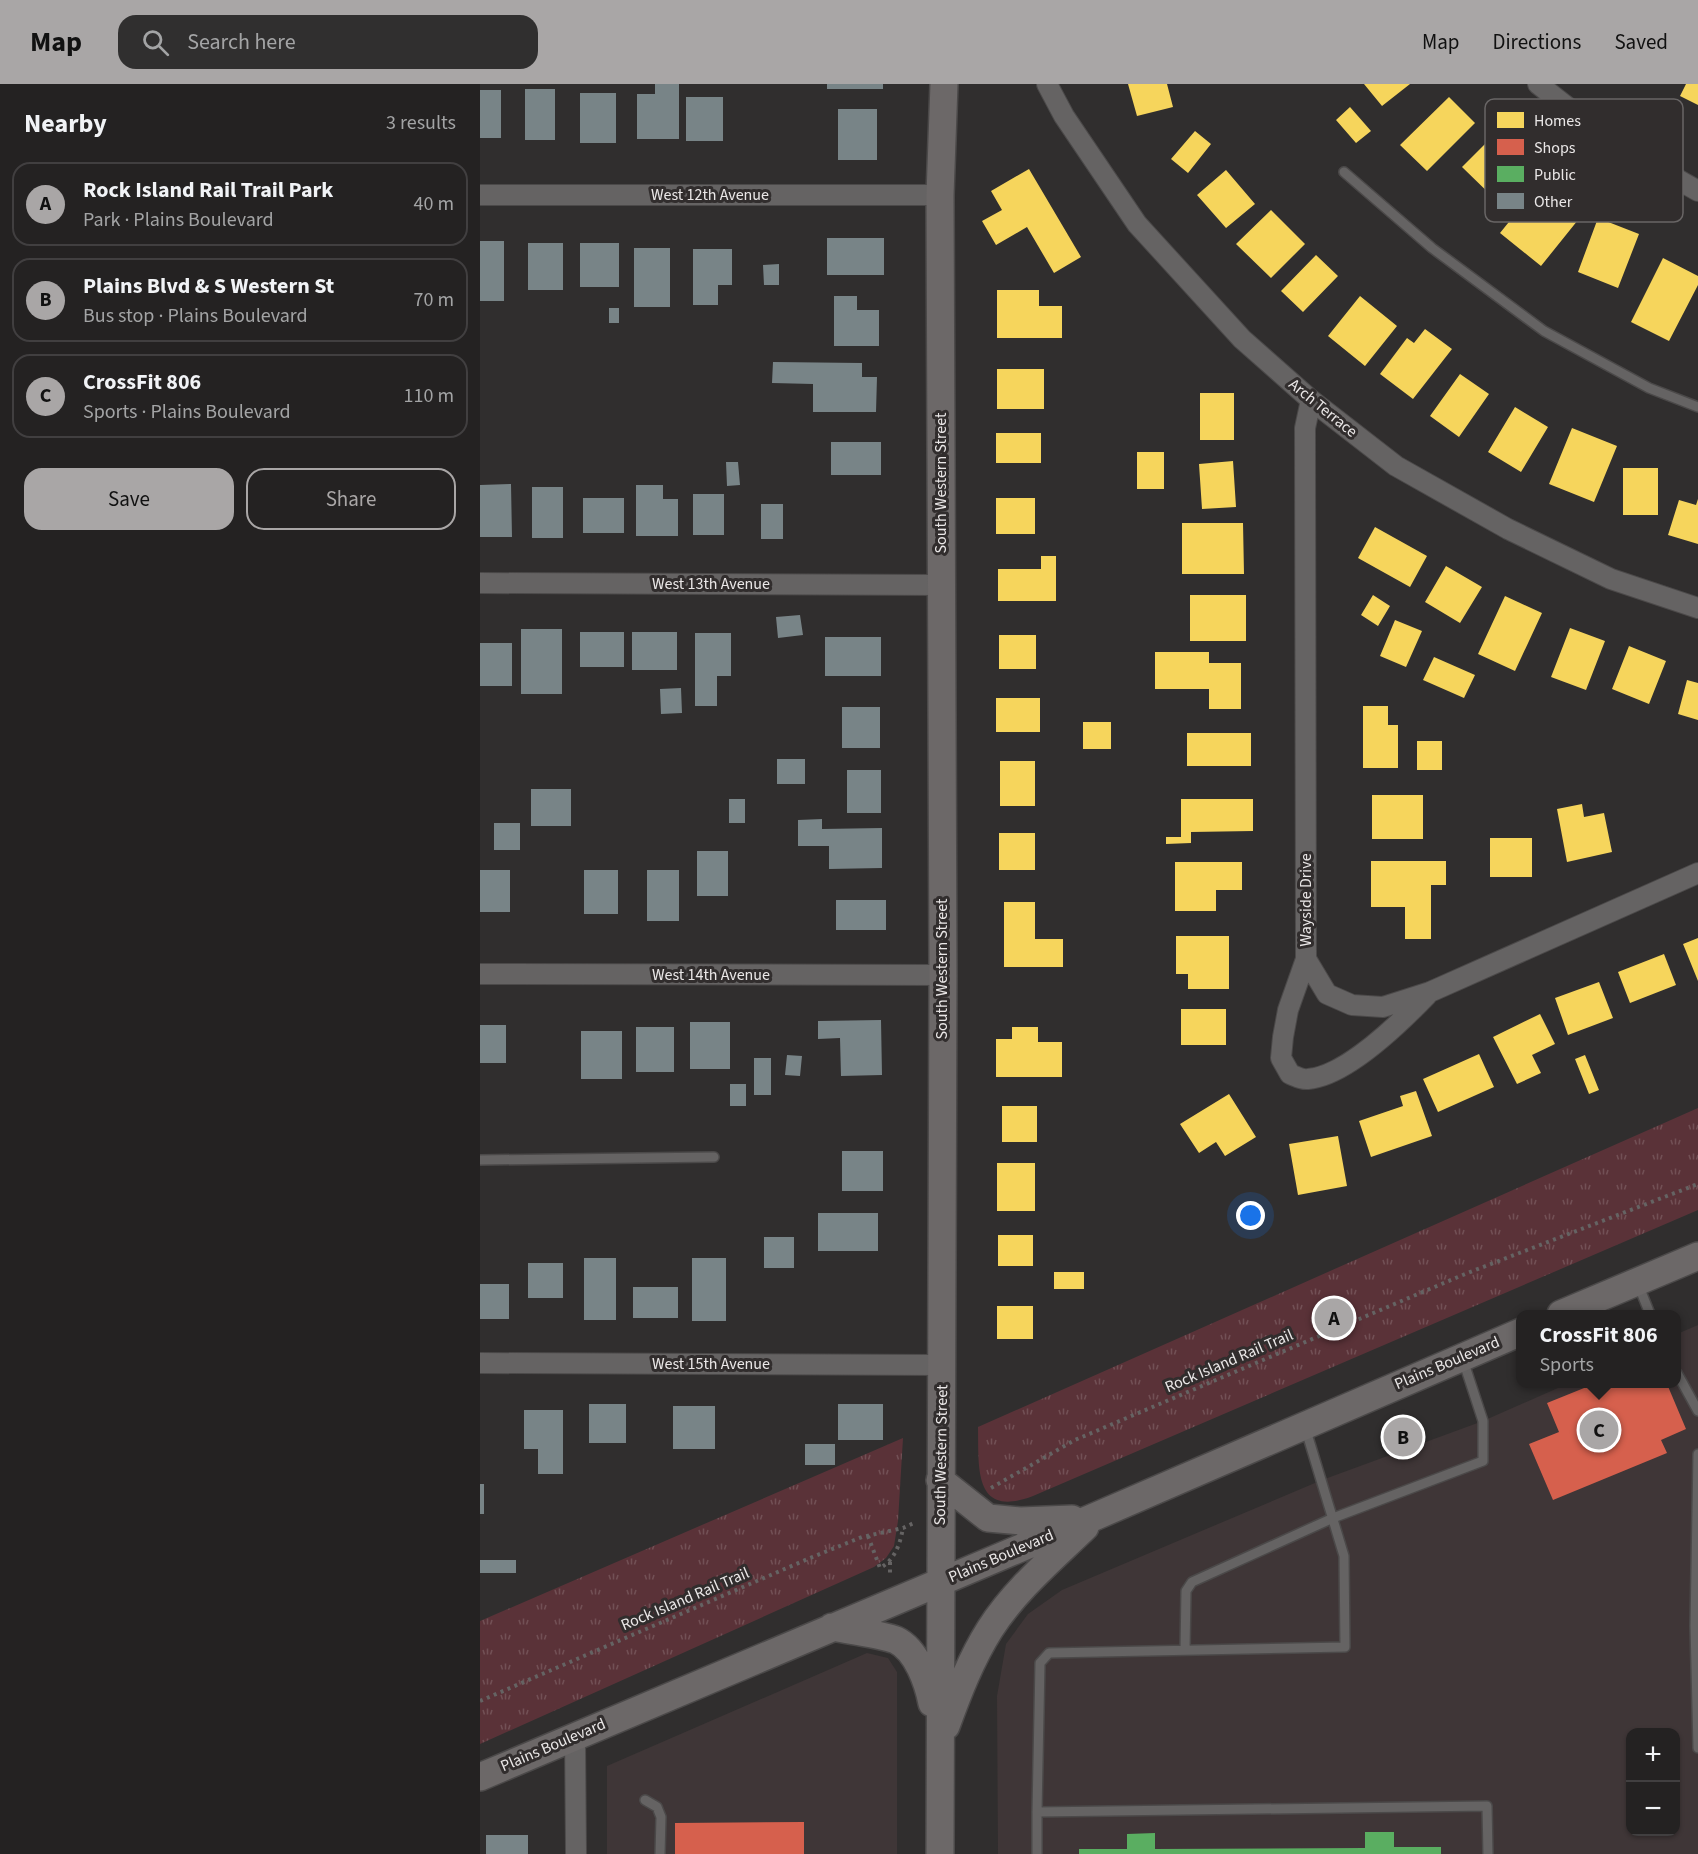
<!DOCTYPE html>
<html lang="en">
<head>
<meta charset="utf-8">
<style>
  :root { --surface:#242222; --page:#302f2f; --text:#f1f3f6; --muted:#a3a4a5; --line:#413f40; --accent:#a9a6a6 }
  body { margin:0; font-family:"Source Sans 3",sans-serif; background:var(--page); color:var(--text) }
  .controls { position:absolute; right:18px; bottom:18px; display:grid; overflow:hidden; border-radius:12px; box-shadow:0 2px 4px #0004 }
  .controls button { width:54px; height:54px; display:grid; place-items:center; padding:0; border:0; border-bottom:2px solid var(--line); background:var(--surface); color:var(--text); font:30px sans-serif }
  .you { position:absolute; left:771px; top:1132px; width:21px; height:21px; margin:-15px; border:4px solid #fff; border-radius:50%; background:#1a73e8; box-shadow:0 0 0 9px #1a73e833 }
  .badge { display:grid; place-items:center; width:39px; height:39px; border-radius:50%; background:var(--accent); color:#111; font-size:20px; font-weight:700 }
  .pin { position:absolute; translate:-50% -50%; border:3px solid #fff; box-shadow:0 2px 6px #0006 }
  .popup { position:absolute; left:1036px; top:1226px; width:165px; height:78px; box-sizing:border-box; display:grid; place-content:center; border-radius:12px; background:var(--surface); filter:drop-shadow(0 2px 4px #0005); font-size:20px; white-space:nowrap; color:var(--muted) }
  .popup b { font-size:22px; color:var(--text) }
  .popup::after { content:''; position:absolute; left:50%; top:100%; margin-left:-12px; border:12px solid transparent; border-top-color:var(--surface) }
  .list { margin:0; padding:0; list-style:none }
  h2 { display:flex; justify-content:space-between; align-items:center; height:78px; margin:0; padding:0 24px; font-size:26px }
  h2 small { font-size:20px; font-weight:400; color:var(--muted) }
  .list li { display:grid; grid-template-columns:39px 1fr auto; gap:18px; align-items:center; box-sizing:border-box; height:84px; margin:0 12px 12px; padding:0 12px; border:2px solid var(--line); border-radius:18px }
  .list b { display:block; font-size:22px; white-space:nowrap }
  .list p { margin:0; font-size:20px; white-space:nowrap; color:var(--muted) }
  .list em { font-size:20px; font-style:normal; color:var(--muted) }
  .actions { display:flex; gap:12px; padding:18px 24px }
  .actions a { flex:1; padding:14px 0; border:2px solid var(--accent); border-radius:18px; text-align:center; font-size:21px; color:var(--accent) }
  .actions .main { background:var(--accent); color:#111 }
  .icon { flex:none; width:33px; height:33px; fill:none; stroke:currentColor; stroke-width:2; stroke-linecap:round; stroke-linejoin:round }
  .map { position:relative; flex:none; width:1218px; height:1770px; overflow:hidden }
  header { display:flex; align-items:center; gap:36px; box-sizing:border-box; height:84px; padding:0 30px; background:var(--accent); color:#111 }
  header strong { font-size:28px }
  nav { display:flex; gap:33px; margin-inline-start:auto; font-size:21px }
  .search { width:420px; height:54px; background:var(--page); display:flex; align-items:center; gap:15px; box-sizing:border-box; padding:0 21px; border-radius:18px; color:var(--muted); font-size:22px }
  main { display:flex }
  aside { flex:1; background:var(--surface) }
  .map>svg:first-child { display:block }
  .built { fill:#3f3637; fill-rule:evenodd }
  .park { fill:url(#park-tufts) }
  .homes { fill:#f6d55c }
  .shops { fill:#d6604d }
  .public { fill:#5aae61 }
  .building { fill:#788487 }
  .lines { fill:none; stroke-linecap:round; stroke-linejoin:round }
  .service-casing { stroke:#4b4949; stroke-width:12 }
  .minor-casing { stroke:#4b4949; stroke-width:22 }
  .secondary-casing { stroke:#4b4949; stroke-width:30 }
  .path { stroke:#656363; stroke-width:4; stroke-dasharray:3 4.5; stroke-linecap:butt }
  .service { stroke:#656363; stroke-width:9 }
  .minor { stroke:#656363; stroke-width:20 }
  .secondary { stroke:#6c6868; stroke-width:27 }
  .labels { text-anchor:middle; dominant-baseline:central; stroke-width:6; stroke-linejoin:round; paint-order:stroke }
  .street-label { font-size:16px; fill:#eae7e7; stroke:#312d2d }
  .key { fill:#312d2d; stroke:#686565; stroke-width:1.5 }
  .key-label { font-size:16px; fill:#eae7e7 }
</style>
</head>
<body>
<header>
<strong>Map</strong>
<div class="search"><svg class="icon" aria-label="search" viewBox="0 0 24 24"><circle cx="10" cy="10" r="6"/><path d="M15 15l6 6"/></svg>Search here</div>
<nav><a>Map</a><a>Directions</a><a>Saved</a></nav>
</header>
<main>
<aside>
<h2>Nearby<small>3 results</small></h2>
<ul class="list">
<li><span class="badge">A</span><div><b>Rock Island Rail Trail Park</b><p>Park · Plains Boulevard</p></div><em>40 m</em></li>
<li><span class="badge">B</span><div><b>Plains Blvd &amp; S Western St</b><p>Bus stop · Plains Boulevard</p></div><em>70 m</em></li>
<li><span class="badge">C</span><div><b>CrossFit 806</b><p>Sports · Plains Boulevard</p></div><em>110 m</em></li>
</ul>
<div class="actions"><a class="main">Save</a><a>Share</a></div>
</aside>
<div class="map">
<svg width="1218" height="1770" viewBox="0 0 1218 1770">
  <defs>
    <pattern id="park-tufts" width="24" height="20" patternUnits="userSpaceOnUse" patternTransform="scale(1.5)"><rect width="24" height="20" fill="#5a3238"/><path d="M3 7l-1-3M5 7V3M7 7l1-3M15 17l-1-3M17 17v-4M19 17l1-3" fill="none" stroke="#725055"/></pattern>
  </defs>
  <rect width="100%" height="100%" fill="#302e2e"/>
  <path class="built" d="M1218,1241V1770H518L517,1612L526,1560L548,1530L582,1506L842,1396L1003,1337L1087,1300H1197V1250ZM1150,1648H1196V1748H1150Z
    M387,1569L408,1574L417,1588V1770H127V1682Z"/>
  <path class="park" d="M1218,1024V1126L553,1412C493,1435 499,1383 498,1343Z
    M423,1354L418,1437L414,1462L406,1474L394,1483L0,1660V1537Z"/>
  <path class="homes" d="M648,0H687L693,23L657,32Z
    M884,0H930L902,22Z
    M1206,0H1218V21L1200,12Z
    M969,13L995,39L947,87L920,61Z
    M870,23L891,47L876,59L856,36Z
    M715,47L731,60L708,89L691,75Z
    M1017,48L1045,75L1037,84L1045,92L1019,119L982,83Z
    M549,85L601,173L574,189L547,143L516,161L502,137L522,126L511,107Z
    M746,86L775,120L746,144L717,111Z
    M1061,98L1102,131L1061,182L1020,149Z
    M791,126L825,160L791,194L756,160Z
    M1118,134L1159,150L1138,204L1098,188Z
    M836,171L858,192L823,228L801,207Z
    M1183,174L1218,192V201L1189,257L1151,238Z
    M517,206H559V222H582V254H517Z
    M880,212L917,242L885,282L848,252Z
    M945,245L972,265L933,315L900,290L927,254L934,259Z
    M517,285H564V325H517Z
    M980,290L1009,310L979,353L950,332Z
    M720,309H754V356H720Z
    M1035,323L1068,343L1041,388L1008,368Z
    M1092,344L1137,362L1114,418L1069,400Z
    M516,349H561V379H516Z
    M657,368H684V405H657Z
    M753,377L756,423L722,425L719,380Z
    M1143,384H1178V431H1143Z
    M516,414H555V450H516Z
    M1218,415V460L1188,451L1199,416L1216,421Z
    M702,439H763L764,490H702Z
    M895,443L947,472L930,503L878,474Z
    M561,472H576V517H518V485H561Z
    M966,482L1002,503L980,539L945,518Z
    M710,511H766V557H710Z
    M893,511L910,522L898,542L881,531Z
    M1025,512L1062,529L1035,587L998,570Z
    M915,536L942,547L926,583L900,572Z
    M1090,544L1125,557L1106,606L1071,593Z
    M519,551H556V585H519Z
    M1149,562L1186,577L1169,620L1132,605Z
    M675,568H729V579H761V625H729V605H675Z
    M954,573L995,591L984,614L943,596Z
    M1207,596L1218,599V636L1198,630Z
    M516,614H560V648H516Z
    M883,622H908V641H918V684H883Z
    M603,638H631V665H603Z
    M707,649H771V682H707Z
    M937,657H962V686H937Z
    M520,677H555V722H520Z
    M892,711H943V755H892Z
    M701,715H773V747L711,748V759L686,760V753H701Z
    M1102,720L1104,733L1124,729L1132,768L1087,778L1077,725Z
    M519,749H555V786H519Z
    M1010,754H1052V793H1010Z
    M891,777H966V801H951V855H925V823H891Z
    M695,778H762V806H736V827H695Z
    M524,818H555V855H583V883H524Z
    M696,852H749V905H708V890H696Z
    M1218,854V897L1203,860Z
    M1184,870L1196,901L1150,919L1138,888Z
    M1119,898L1133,934L1088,951L1075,914Z
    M701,925H746V961H701Z
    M1060,930L1075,960L1052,971L1061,989L1037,1000L1013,953Z
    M532,943H558V958H582V993H516V955H532Z
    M999,970L1014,1003L958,1028L943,995Z
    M1105,971L1119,1006L1109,1010L1095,975Z
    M936,1007L952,1052L891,1073L879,1037L923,1022L920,1012Z
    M749,1010L776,1053L745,1072L736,1058L719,1069L700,1040Z
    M522,1022H557V1058H522Z
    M858,1052L867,1102L818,1111L809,1060Z
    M517,1079H555V1127H517Z
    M518,1151H553V1182H518Z
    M574,1188H604V1205H574Z
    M517,1222H553V1255H517Z"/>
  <path class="shops" d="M1114,1300H1187L1206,1345L1181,1356L1187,1369L1073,1416L1049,1360L1079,1348L1067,1319Z
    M324,1738V1770H195V1739Z"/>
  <path class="public" d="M885,1748H914V1763H961V1770H599V1765H647V1750L675,1749V1765L885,1764Z"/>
  <path class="building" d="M175,0H199V55H157V10H175Z
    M347,0H403V5H347Z
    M45,5H75V56H45Z
    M0,6H21V54H0Z
    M100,9H136V59H100Z
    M206,13H243V57H206Z
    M358,25H397V76H358Z
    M347,154H404V191H347Z
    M0,157H24V217H0Z
    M48,159H83V206H48Z
    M100,159H139V203H100Z
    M154,164H190V223H154Z
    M213,165H252V201H238V221H213Z
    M299,180V201H284L283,181Z
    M354,212H377V226H399V262H354Z
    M129,224H139V239H129Z
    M293,278L382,279V293H397L396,328H333V300L292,299Z
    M351,358H401V391H351Z
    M246,378H258L260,401L247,402Z
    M31,400L32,453H0V401Z
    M156,401H183V415H198V452H156Z
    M52,403H83V454H52Z
    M213,410H244V451H213Z
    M103,414H144V449H103Z
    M281,420H303V455H281Z
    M320,531L323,551L298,554L296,533Z
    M41,545H82V610H41Z
    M100,548H144V583H100Z
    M152,548H197V586H152Z
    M215,549H251V592H237V622H215Z
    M345,553H401V592H345Z
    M0,559H32V602H0Z
    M201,604L202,629L181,630L180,605Z
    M362,623H400V664H362Z
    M297,675H325V700H297Z
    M367,686H401V729H367Z
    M51,705H91V742H51Z
    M249,715H265V739H249Z
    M342,735V745L402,744V784L349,785V762H318V736Z
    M14,739H40V766H14Z
    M217,767H248V812H217Z
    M0,786H30V828H0Z
    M104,786H138V830H104Z
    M167,786H199V837H167Z
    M356,816H406V846H356Z
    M401,936L402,991L361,992L360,954L338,955V937Z
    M210,938H250V985H210Z
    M0,941H26V979H0Z
    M156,943H194V988H156Z
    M101,947H142V995H101Z
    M307,971L322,972L320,992L305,991Z
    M274,974H291V1011H274Z
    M250,1000H266V1022H250Z
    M362,1067H403V1107H362Z
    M338,1129H398V1167H338Z
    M284,1153H314V1184H284Z
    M104,1174H136V1236H104Z
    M212,1174H246V1237H212Z
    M48,1179H83V1214H48Z
    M0,1200H29V1235H0Z
    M153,1203H198V1234H153Z
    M109,1320H146V1359H109Z
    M358,1320H403V1356H358Z
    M193,1322H235V1365H193Z
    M44,1326H83V1390H58V1365H44Z
    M325,1360H355V1381H325Z
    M0,1400H4V1430H0Z
    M0,1476H36V1489H0Z
    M6,1751H48V1770H6Z"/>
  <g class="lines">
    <g class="service-casing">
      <path id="service" d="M864,88L952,164L1064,247L1169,304L1218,323
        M0,1076L234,1073
        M1158,1200L1170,1230
        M1197,1289L1218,1327
        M1218,1370L1215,1542L1218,1664
        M705,1566L706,1507L712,1498L853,1434L1003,1377V1337L983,1276
        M165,1716L177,1723L181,1733L180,1770
        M557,1728L560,1579L569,1569L865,1563L864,1472L825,1343
        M557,1770V1728L1007,1722L1008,1770"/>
    </g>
    <g class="minor-casing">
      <path id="minor" d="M567,0L584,32L657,140L762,255L831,316L916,382L1028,445L1131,495L1218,524
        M1058,0L1132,58L1218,107
        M0,111H460
        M831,316L825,344L826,875L847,910L872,921L903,923L950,908L1218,789
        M0,499L462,501
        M826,875L808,926L803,953L801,974L810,990C815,992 822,996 828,995C866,992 921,938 947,911
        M0,890L463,891
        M0,1279L462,1281
        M95,1652L96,1770"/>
    </g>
    <g class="secondary-casing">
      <path id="secondary" d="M1081,1230L1218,1172
        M460,1396L508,1434L540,1437L592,1435
        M352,1543C368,1546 404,1551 416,1556C437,1566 448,1599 452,1619
        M466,1642C478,1609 491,1575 510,1545C535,1506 572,1475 605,1443
        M0,1693L614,1433L1041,1248
        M460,1770L463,891L460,111L464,0"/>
    </g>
    <path class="path" d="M511,1404L595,1356L985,1190L1218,1100
      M388,1452L400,1484C415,1476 420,1460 423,1444
      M410,1478V1493
      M0,1617L330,1474L382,1453L423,1444L436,1438"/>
    <use href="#service" class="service"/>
    <use href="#minor" class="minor"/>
    <use href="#secondary" class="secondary"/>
  </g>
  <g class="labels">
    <g class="street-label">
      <text x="230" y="111">West 12th Avenue</text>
      <text transform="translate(843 324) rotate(39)">Arch Terrace</text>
      <text transform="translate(461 399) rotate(-90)">South Western Street</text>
      <text x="231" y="500">West 13th Avenue</text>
      <text transform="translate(826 816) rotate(-90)">Wayside Drive</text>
      <text transform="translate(462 885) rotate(-90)">South Western Street</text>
      <text x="231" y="891">West 14th Avenue</text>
      <text transform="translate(749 1277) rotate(-23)">Rock Island Rail Trail</text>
      <text transform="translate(967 1279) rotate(-23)">Plains Boulevard</text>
      <text x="231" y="1280">West 15th Avenue</text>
      <text transform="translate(461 1371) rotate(-89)">South Western Street</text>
      <text transform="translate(521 1472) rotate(-23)">Plains Boulevard</text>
      <text transform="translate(205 1515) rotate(-23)">Rock Island Rail Trail</text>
      <text transform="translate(73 1661) rotate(-23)">Plains Boulevard</text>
    </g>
  </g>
  <rect x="1005" y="15" width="198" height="123" rx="9" class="key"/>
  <rect x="1017" y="28" width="27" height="16" fill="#f6d55c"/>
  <rect x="1017" y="55" width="27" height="16" fill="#d6604d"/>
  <rect x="1017" y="82" width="27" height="16" fill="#5aae61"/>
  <rect x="1017" y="109" width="27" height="16" fill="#788487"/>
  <g class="key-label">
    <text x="1054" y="42">Homes</text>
    <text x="1054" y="69">Shops</text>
    <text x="1054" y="96">Public</text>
    <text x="1054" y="123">Other</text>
  </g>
</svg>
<div class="controls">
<button>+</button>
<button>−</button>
</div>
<div class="you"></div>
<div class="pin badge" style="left:854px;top:1234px">A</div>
<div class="pin badge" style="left:923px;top:1353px">B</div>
<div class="pin badge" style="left:1119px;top:1346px">C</div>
<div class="popup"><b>CrossFit 806</b>Sports</div>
</div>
</main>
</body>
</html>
